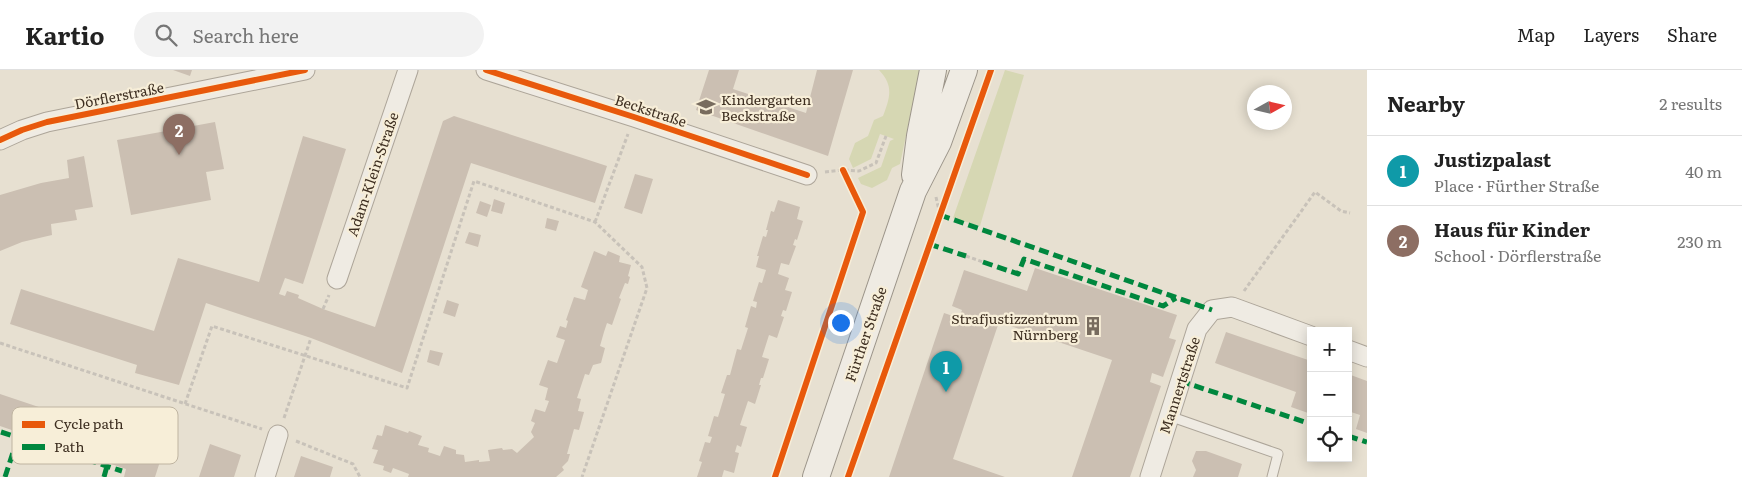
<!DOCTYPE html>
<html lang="en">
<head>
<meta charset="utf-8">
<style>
  :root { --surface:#fff; --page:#f2f2f2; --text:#222; --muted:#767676; --line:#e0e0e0; --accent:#d93025 }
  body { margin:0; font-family:Literata,serif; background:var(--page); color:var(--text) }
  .controls { position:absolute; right:15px; bottom:15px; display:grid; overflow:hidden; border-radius:0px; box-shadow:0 2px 12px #0003 }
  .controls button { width:45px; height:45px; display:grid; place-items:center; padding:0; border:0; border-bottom:1px solid var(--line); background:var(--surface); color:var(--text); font:25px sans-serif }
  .compass { position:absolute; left:1247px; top:15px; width:45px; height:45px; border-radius:50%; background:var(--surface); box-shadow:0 2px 12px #0003; rotate:82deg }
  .you { position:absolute; left:840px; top:252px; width:18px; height:18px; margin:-12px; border:4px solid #fff; border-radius:50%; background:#1a73e8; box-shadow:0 0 0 8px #1a73e833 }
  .badge { display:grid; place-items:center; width:32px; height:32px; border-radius:50%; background:var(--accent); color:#fff; font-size:16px; font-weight:700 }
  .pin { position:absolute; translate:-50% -41px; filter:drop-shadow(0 1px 2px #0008) }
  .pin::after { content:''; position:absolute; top:26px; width:18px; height:15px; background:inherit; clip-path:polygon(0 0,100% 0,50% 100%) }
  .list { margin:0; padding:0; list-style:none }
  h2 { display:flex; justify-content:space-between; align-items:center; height:65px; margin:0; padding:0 20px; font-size:21px }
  h2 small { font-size:16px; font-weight:400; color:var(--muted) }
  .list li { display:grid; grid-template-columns:32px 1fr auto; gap:15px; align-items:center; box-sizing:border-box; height:70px; padding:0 20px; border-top:1px solid var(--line) }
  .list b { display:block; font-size:19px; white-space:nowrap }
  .list p { margin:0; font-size:16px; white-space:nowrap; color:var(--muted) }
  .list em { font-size:16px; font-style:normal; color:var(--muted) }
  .icon { flex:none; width:28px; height:28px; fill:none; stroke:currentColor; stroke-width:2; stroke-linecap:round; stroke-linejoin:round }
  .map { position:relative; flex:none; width:1367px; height:407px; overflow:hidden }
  header { display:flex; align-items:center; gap:30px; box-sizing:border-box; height:70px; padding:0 25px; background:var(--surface); border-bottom:1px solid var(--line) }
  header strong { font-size:24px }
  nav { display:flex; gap:28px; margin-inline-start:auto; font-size:18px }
  .search { width:350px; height:45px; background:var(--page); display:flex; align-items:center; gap:12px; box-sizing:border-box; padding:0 18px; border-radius:28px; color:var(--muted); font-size:19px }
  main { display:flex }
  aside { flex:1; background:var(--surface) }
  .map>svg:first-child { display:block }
  .green { fill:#d6d7b3 }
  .building { fill:#cbbfb2 }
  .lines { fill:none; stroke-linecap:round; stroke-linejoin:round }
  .lane-casing { stroke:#ada599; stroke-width:11 }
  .street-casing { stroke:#ada599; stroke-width:21 }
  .secondary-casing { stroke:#9c958a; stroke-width:28 }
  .path { stroke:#c8c2b9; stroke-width:3; stroke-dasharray:4 2.5; stroke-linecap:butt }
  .lane { stroke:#efebe3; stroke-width:9 }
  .street { stroke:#efebe3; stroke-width:19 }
  .secondary { stroke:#efebe3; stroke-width:26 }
  .quiet { stroke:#00873e; stroke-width:5; stroke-dasharray:10 5; stroke-linecap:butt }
  .cycleway-casing { stroke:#f7eed8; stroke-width:9 }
  .cycleway { stroke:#e8590c; stroke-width:6 }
  .labels { text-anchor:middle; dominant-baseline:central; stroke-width:4.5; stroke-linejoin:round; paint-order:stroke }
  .street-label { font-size:14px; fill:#3d2e20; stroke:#f7eed8 }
  .poi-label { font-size:14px; fill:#3d2e20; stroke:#f7eed8; text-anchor:start }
  .key { fill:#f7eed8; stroke:#bfb4a1; stroke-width:1 }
  .key-label { font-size:14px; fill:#3d2e20 }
</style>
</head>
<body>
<header>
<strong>Kartio</strong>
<div class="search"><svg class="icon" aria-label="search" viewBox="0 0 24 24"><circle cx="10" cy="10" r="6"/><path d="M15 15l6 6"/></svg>Search here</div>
<nav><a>Map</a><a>Layers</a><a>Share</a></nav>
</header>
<main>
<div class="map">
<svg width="1367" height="407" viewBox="0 0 1367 407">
  <rect width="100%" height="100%" fill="#e7e0d1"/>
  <path class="green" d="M879,0H920L900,94L892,98L887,110L872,118L861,114L858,108L881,97L890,71L894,69L880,64L871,89L853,98L849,89L855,73L868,66L874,50L883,46C890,27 894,16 879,0Z
    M1005,0L1024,5L980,156L953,148Z"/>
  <path class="building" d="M173,0H192L190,6Z
    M709,0H739L733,19L806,43L817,0H853L828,86L696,40Z
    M454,46L607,96L595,133L471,93L402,303L311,268L206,233L179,315L135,303L137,295L10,254L21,219L154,261L178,188L259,212L303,66L346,79L303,214L285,208L279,224L285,226L287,221L299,225L298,228L323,239L375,257L443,51Z
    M215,52L224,99L206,102L211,130L131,145L117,70Z
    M84,86L93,137L75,140L77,150L51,154L52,165L22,172L0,181V125L41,113L69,108L67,90Z
    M635,104L653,109L642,144L624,138Z
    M494,129L505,133L502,144L491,141Z
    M778,130L800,137L797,149L803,151L797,170L795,169L793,175L796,176L789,195L781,193L778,204L789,208L785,220L792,222L786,241L783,240L781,246L784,247L777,268L769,265L762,287L769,289L763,308H761L759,315H761L755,334L748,331L740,355L747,357L741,377L737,375L735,382L739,383L734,403L724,400L722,407H697L702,392L699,391L705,372L710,373L712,367L708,366L714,346L718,347L725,324L721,323L727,305H730L737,279L741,280L748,258L745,257L751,236L756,238L757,232L753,231L759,212L762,213L766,200L756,197L759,186H757L763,166L766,167L768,160H766L771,141L774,142Z
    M480,131L491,135L487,147L476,143Z
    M547,148L559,151L556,161L545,158Z
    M469,162L481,165L478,177L465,173Z
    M594,181L606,186L608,181L620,186L619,192L631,195L628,206L630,207L628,214L625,213L619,228L621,229L612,255L607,253L604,262L600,276L605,278L601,293L593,295L589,305L585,304L577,328L581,329L578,341L584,342L579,360L574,359L567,384H570L568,391L562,397L564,400L556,407H408L409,404L393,398L391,403L383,400L384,396L373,393L378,380L372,379L377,365L382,366L385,355L408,363L409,361L422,366L418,375L429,378L428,382L440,386L444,376L456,380V384L464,385L465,392L479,390V392L490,391L488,380L502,378L503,380L512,379L517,383L534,367L531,362L535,353L531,351L535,339L545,342L549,331L545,330L548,318L539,315L548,290L557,293L565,270L556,267L560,256L566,258L568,251L566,250L574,227L585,230L588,220L581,217Z
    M1035,198L1177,245L1169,268L1176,270L1163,307L1152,303L1150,312L1161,316L1130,407H1072L1112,290L999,252L953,389L1005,407H889L944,243L959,248L962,240L952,236L964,200L1027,221Z
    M447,230L459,234L455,247L443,243Z
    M1226,262L1311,291V344L1291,337L1296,322L1215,293Z
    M430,280L443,283L439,296L427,292Z
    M1348,304L1367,311V363L1356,359L1360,345L1348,341Z
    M0,324L164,379L155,407H124L126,399L0,356Z
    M210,374L241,385L234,407H199Z
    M1196,381H1206L1242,394L1238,407H1193L1196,400L1192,391Z
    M301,386L333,397L330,407H294Z"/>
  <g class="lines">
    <g class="lane-casing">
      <path id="lane" d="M1169,346L1278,384L1272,407"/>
    </g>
    <g class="street-casing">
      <path id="street" d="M486,0L634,47L807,105
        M0,70L22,60L47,52L305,0
        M337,209L408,0
        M1348,280L1367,287
        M265,407L278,365
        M1150,407L1197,259L1212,240L1232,237L1311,266"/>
    </g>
    <g class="secondary-casing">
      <path id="secondary" d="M915,105L920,66L933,0
        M816,407L913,121L938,72L964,0"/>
    </g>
    <path class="path" d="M825,102L843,100L859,101L876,93L886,66
      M936,127L940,145
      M595,152L628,64
      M966,186L983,192
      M1244,221L1315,122L1341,141L1350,143
      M323,239L329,225
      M0,273L262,359
      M185,334L212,256L407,318L474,111L595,152L642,197L647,218L582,407
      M284,348L311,268
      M296,371L353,394L360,407"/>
    <use href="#lane" class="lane"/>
    <use href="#street" class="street"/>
    <use href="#secondary" class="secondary"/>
    <path class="quiet" d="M940,145L1212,240
      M929,174L966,186
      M983,192L1018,204L1024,189L1163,236L1176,228
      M1180,311L1311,354
      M1,362L122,401
      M1348,366L1367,372
      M5,407L18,367
      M104,407L107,396"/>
    <g class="cycleway-casing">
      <path id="cycleway" d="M486,0L634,47L807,105
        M0,70L22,60L47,52L305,0
        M775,407L863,142L843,100
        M848,407L991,0"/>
    </g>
    <use href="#cycleway" class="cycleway"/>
  </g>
  <defs>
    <g id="school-bare" transform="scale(1.5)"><path d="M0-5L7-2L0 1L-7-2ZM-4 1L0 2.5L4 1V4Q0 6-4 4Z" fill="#786c5e" stroke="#f7eed8" stroke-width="2.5" paint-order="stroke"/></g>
    <g id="building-bare" transform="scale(1.5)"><path d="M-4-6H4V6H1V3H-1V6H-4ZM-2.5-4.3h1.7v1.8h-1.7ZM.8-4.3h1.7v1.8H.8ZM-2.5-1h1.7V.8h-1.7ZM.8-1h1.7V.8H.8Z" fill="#786c5e" stroke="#f7eed8" stroke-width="2.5" paint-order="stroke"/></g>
  </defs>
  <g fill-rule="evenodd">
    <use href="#school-bare" x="706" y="37"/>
    <use href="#building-bare" x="1093" y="256"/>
  </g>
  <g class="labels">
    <g class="street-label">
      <text transform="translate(119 25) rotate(-11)">Dörflerstraße</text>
      <text transform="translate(651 40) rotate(18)">Beckstraße</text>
      <text transform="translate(372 104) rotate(-71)">Adam-Klein-Straße</text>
      <text transform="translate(865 264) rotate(-71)">Fürther Straße</text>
      <text transform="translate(1179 315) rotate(-72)">Mannertstraße</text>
    </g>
    <g class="poi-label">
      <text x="721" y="29">Kindergarten<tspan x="721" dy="16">Beckstraße</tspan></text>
      <text x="1078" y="248" text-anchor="end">Strafjustizzentrum<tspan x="1078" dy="16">Nürnberg</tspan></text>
    </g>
  </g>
  <rect x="12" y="337" width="166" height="57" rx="8" class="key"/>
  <rect x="22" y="351" width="23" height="7" fill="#e8590c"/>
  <rect x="22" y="374" width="23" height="6" fill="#00873e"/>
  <g class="key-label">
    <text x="54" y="359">Cycle path</text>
    <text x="54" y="382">Path</text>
  </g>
</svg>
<div class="controls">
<button>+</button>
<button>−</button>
<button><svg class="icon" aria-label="locate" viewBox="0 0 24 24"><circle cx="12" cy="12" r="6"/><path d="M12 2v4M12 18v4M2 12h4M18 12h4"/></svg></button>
</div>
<svg class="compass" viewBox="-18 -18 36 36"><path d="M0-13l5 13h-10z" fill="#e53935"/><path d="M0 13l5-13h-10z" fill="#767676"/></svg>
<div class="you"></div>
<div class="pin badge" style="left:946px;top:322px;background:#0f9aa8">1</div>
<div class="pin badge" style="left:179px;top:85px;background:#8d6e63">2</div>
</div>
<aside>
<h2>Nearby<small>2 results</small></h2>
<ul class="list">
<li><span class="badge" style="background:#0f9aa8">1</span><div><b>Justizpalast</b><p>Place · Fürther Straße</p></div><em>40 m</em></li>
<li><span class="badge" style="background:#8d6e63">2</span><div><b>Haus für Kinder</b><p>School · Dörflerstraße</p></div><em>230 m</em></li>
</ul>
</aside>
</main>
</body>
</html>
